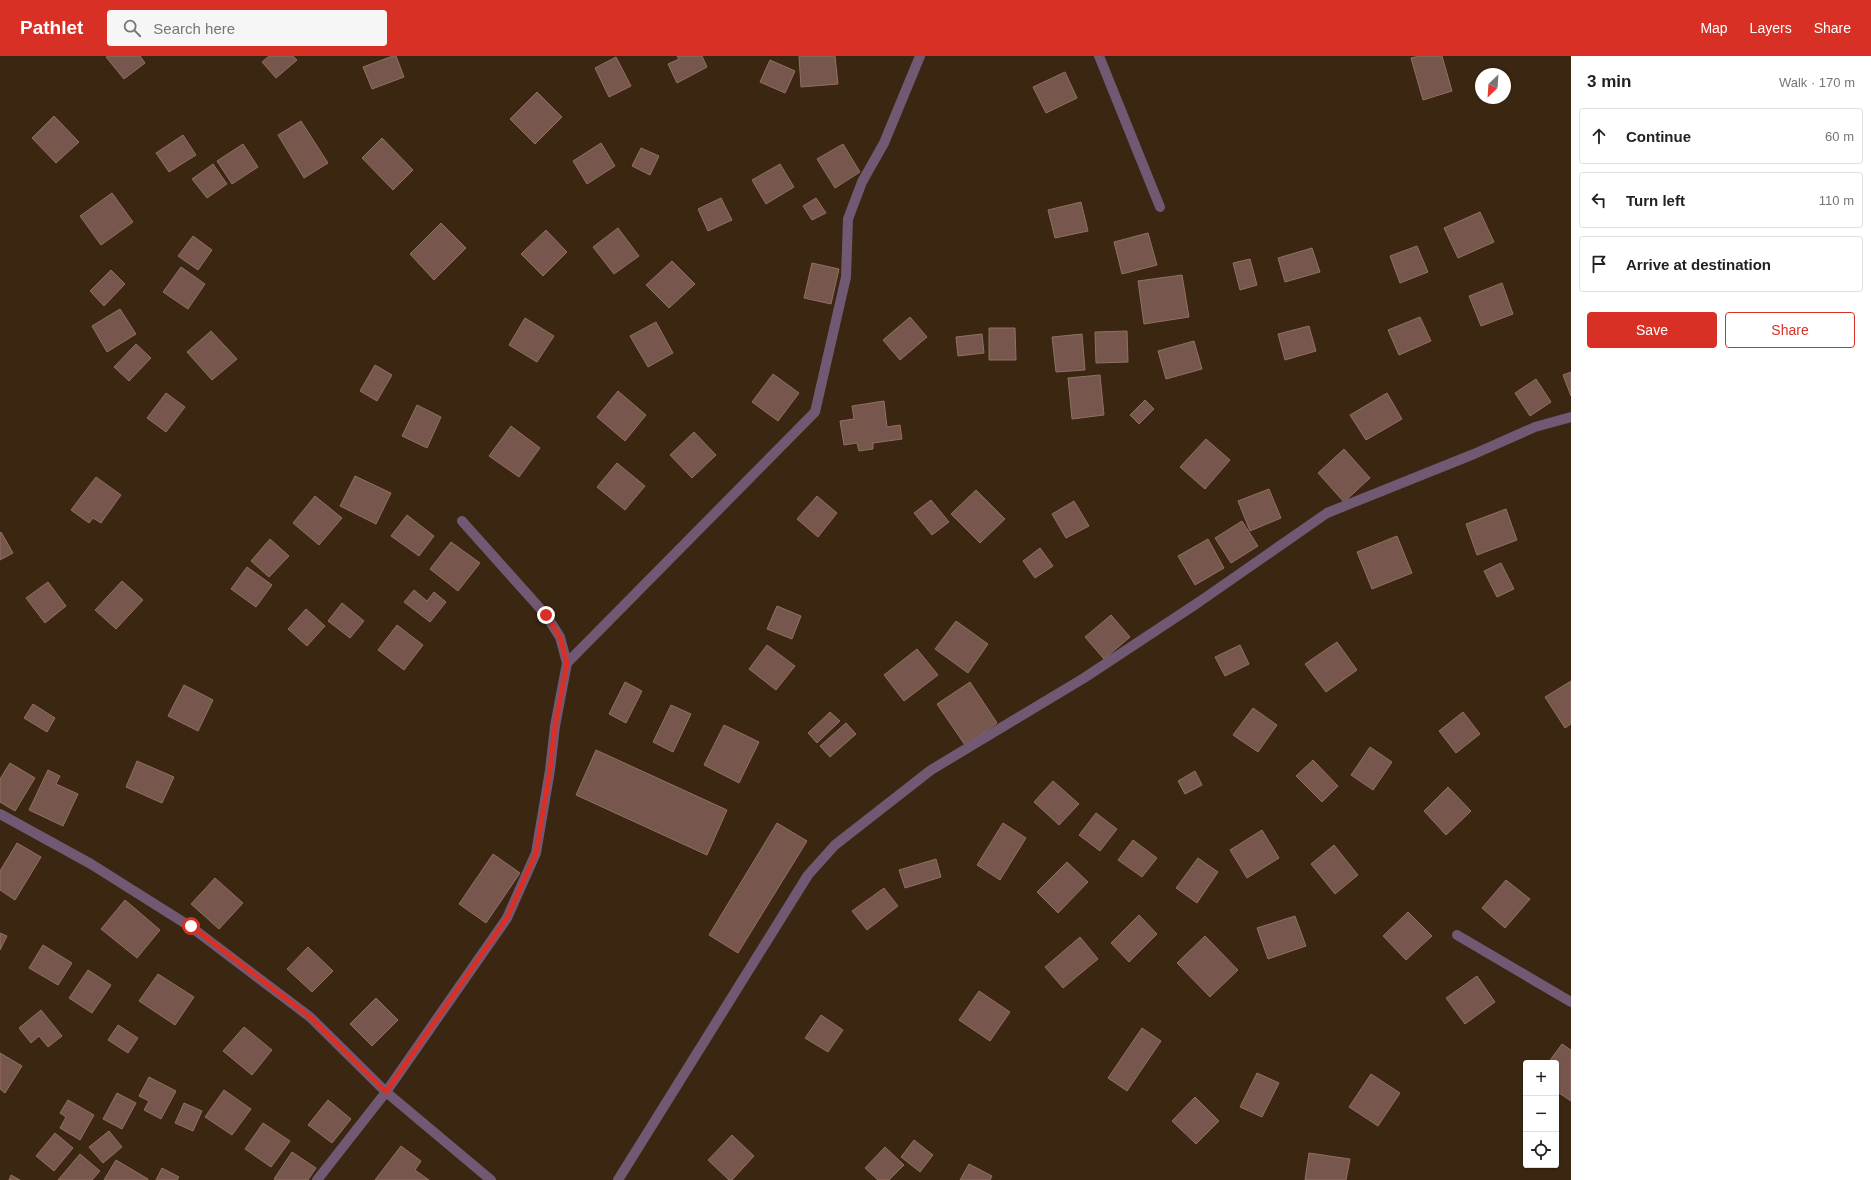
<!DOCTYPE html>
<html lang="en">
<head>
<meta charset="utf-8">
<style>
  :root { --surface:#fff; --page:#f6f6f6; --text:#222; --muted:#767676; --line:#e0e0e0; --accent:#d93025 }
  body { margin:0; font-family:Arial,sans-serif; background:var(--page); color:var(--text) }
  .controls { position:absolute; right:12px; bottom:12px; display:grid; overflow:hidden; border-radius:4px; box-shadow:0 1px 3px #0004 }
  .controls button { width:36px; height:36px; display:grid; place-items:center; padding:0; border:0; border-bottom:1px solid var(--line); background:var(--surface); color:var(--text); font:20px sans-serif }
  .compass { position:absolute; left:1475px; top:12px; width:36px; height:36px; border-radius:50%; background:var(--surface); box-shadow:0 1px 3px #0004; rotate:205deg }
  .stop { position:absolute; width:12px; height:12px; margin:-9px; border:3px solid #d93025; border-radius:50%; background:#fff }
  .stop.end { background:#d93025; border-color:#fff; box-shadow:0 1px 4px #0008 }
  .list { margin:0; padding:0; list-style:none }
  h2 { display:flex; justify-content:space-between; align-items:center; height:52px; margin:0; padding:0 16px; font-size:17px }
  h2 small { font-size:13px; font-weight:400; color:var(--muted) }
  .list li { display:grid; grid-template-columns:26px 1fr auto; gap:12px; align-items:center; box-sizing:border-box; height:56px; margin:0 8px 8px; padding:0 8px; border:1px solid var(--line); border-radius:4px }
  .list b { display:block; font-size:15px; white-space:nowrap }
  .list em { font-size:13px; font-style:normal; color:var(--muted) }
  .actions { display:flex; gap:8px; padding:12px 16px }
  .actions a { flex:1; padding:9px 0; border:1px solid var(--accent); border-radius:4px; text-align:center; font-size:14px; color:var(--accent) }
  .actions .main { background:var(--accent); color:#fff }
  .icon { flex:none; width:22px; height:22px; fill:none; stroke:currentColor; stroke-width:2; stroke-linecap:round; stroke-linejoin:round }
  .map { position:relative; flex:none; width:1571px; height:1124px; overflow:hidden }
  header { display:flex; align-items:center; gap:24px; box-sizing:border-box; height:56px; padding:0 20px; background:var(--accent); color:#fff }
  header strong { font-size:19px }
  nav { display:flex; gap:22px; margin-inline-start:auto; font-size:14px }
  .search { width:280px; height:36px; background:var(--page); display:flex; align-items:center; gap:10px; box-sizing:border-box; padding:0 14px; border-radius:4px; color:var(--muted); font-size:15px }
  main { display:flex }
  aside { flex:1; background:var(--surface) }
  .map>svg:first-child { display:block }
  .building { fill:#77574d; stroke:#916f64 }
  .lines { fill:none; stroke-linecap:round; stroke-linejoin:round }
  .minor { stroke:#715974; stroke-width:10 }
  .route { stroke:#d93025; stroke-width:5 }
</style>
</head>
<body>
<header>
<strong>Pathlet</strong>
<div class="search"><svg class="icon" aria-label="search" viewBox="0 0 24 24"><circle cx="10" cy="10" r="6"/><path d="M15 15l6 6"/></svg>Search here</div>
<nav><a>Map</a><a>Layers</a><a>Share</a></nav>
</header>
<main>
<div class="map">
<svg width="1571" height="1124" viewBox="0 0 1571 1124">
  <rect width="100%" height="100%" fill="#3b2611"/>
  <path class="building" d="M108,0H140L145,7L124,23L106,1Z
    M269,0H293L297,4L276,22L262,6Z
    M393,0H396L404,21L372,33L363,11Z
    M677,0H702L707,11L677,27L668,8L679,3Z
    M799,0H835L838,28L801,31Z
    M1419,0H1442L1452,35L1423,44L1411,2Z
    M616,1L631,30L609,41L595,12Z
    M770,4L795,15L785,37L760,26Z
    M1065,16L1077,42L1046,57L1033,31Z
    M537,36L562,61L535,88L510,63Z
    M54,60L79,86L56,107L32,82Z
    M301,65L328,107L304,122L278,79Z
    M183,79L196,99L169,116L156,97Z
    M382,82L413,114L393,134L362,102Z
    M601,87L615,110L587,128L573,105Z
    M243,88L258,111L232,128L217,105Z
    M843,88L860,116L835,132L817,103Z
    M641,92L659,100L650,119L632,110Z
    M213,108L227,128L207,142L192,123Z
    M780,108L794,131L766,148L752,124Z
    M112,137L133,166L101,189L80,160Z
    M721,142L732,164L708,175L698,153Z
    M816,142L826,157L812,164L803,150Z
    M1081,146L1088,175L1055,182L1048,154Z
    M1480,156L1494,186L1458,202L1444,172Z
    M441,167L466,192L434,224L410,198Z
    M618,172L639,200L614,218L593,191Z
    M546,174L567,196L543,220L521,198Z
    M1148,177L1157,209L1122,218L1114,186Z
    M193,180L212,194L198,214L178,200Z
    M1417,190L1428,216L1400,227L1390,200Z
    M1312,192L1320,216L1285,226L1278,202Z
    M1250,203L1257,229L1240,234L1233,207Z
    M672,205L695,228L669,252L646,229Z
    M812,207L839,213L831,248L804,242Z
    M181,211L205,228L188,253L163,236Z
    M111,214L125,228L104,250L90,235Z
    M1182,219L1189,261L1144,268L1138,225Z
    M1502,227L1513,258L1481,270L1469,240Z
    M120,253L136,278L107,296L92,270Z
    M910,261L927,281L900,304L883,284Z
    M1420,261L1431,285L1399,299L1388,274Z
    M525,262L554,280L537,306L509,289Z
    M656,266L673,297L648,311L630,280Z
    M1309,270L1316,295L1285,304L1278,278Z
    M989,272H1015L1016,304H989Z
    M211,275L237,303L212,324L187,296Z
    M1127,275L1128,306L1096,307L1095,276Z
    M982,278L984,297L958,300L956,281Z
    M1082,278L1085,314L1056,316L1052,281Z
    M1194,285L1202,313L1166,323L1158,295Z
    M136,288L151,302L129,325L114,311Z
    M375,309L392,319L377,345L360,335Z
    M1571,316V340L1563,319Z
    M773,318L799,337L778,365L752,346Z
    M1100,319L1104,359L1072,363L1068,322Z
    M1536,323L1551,346L1530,360L1515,337Z
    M618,335L646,359L625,385L597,361Z
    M166,337L185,351L166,376L147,362Z
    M1387,337L1402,363L1366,384L1350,359Z
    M1145,344L1154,353L1139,368L1130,359Z
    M884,345L887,371L900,369L902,383L873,387V393L859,395L857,387L844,389L840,365L854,363L852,350Z
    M417,349L441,361L427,392L402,380Z
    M511,370L540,392L519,421L489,400Z
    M694,376L716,399L692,422L670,399Z
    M1206,383L1230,404L1205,433L1180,411Z
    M1344,393L1370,422L1344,446L1318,417Z
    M617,407L645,430L625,454L597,431Z
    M355,420L391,437L376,468L340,450Z
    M96,421L121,439L101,467L93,462L89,467L71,454Z
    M1269,433L1281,462L1250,475L1238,445Z
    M976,434L1005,463L980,487L951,458Z
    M315,440L342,462L319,489L293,467Z
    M817,440L837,457L818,481L797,463Z
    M931,444L949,466L932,479L914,457Z
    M1074,445L1089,470L1066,482L1052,458Z
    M1506,453L1517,484L1477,499L1466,468Z
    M407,459L434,480L419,500L391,480Z
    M1242,465L1258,490L1231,507L1215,482Z
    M1,476L13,497L0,504V477Z
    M1397,480L1412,517L1372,533L1357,496Z
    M270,483L289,500L269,521L251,505Z
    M1208,483L1224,512L1195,529L1178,500Z
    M451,486L480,507L458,535L430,513Z
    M1040,492L1053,510L1035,522L1023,505Z
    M1501,507L1514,533L1497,541L1484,515Z
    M247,511L272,529L256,551L231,533Z
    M122,525L143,544L116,573L95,554Z
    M48,526L66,550L45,567L26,542Z
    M414,534L427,545L434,536L446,546L430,566L404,546Z
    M342,547L364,565L350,582L328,565Z
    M777,550L801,560L792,583L767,573Z
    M306,553L325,570L307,590L288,573Z
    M1111,559L1130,581L1104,603L1085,581Z
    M956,565L988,588L968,617L935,593Z
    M397,569L423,589L404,614L378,594Z
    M1337,586L1357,614L1326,636L1305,608Z
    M767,589L795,610L776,634L749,613Z
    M1240,589L1249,608L1225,620L1215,601Z
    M917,593L938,619L904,645L884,619Z
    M1571,625V668L1565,672L1545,641Z
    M625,626L642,635L626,667L609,658Z
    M970,626L997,667L965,689L937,648Z
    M184,629L213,644L198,675L168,660Z
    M33,648L55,662L47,676L24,662Z
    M671,649L691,658L673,696L653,686Z
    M1253,652L1277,669L1258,696L1233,679Z
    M830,656L840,665L817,687L808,677Z
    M1463,656L1480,678L1456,697L1439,675Z
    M846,667L856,678L830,701L820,690Z
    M724,669L759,686L739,727L704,709Z
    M1370,691L1392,706L1373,734L1351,719Z
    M596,694L727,754L707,799L576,739Z
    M1313,704L1338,730L1322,746L1296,720Z
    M137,705L174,721L162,747L126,731Z
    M10,707L35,722L15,755L0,746V723Z
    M48,714L60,720L56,728L78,738L63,770L29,754Z
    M1195,715L1202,729L1185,738L1178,725Z
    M1053,725L1079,748L1059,769L1034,746Z
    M1448,731L1471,755L1446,779L1424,755Z
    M1096,757L1117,773L1100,795L1079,779Z
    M777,767L807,785L738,897L709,879Z
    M1003,767L1026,782L1000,824L977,809Z
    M1262,774L1279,802L1247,822L1230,794Z
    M1133,784L1157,802L1142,821L1118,804Z
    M17,787L41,801L15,844L0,834V815Z
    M1334,789L1358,819L1335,838L1311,808Z
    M493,798L520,817L486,867L459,848Z
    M1198,802L1218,816L1197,847L1176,832Z
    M936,803L941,821L905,832L899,814Z
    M1067,806L1088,826L1058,857L1037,836Z
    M215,822L243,847L219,873L191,848Z
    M1506,824L1530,843L1505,872L1482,852Z
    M884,832L898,850L867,874L852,855Z
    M125,844L160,874L137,902L101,873Z
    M1408,856L1432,880L1406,904L1383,880Z
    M1139,859L1157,878L1129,906L1111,887Z
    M1295,860L1306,890L1268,903L1257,872Z
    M0,877L7,880L0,894Z
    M1205,880L1238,914L1210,941L1177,907Z
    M1080,881L1098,903L1063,932L1045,911Z
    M43,889L72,907L58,929L29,912Z
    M308,891L333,915L312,936L287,913Z
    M88,914L111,929L92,957L69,942Z
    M158,918L194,941L175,969L139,945Z
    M1477,920L1495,946L1465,968L1446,942Z
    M979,935L1010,956L990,985L959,964Z
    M376,942L398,964L372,990L350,968Z
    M41,954L62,980L48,991L39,980L31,987L19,972Z
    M821,959L843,974L828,996L805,982Z
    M118,969L138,982L128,997L108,984Z
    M244,971L272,994L252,1019L223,995Z
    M1142,972L1161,985L1127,1035L1108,1022Z
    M1562,988L1571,994V1045L1556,1035V1007H1548Z
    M0,997L22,1010L5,1037L0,1033Z
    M1257,1017L1279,1027L1262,1061L1240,1051Z
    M1371,1018L1400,1037L1378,1070L1349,1051Z
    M149,1021L176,1035L161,1063L144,1054L149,1045L139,1040Z
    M224,1034L251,1053L232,1079L205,1061Z
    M117,1037L136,1047L122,1073L103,1063Z
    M1195,1041L1219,1065L1196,1088L1172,1065Z
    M68,1044L94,1059L80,1084L60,1072L66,1061L60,1057Z
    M328,1044L351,1063L332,1087L308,1069Z
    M184,1047L202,1055L193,1075L175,1067Z
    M263,1067L290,1085L271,1111L245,1093Z
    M109,1075L122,1091L103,1107L89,1091Z
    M55,1077L73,1092L54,1115L36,1100Z
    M732,1079L754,1100L732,1124H729L708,1104Z
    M914,1084L933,1099L920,1116L901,1101Z
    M401,1090L421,1105L415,1114L429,1124H375Z
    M885,1091L904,1109L889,1124H878L865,1112Z
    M292,1096L316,1112L308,1124H276L274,1123Z
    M1309,1097L1350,1103L1346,1124H1305Z
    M80,1098L100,1115L92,1124H58Z
    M116,1104L148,1123V1124H104Z
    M969,1108L992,1120L990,1124H960Z
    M162,1112L179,1121L177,1124H156Z
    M11,1119L20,1124H9Z"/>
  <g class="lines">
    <path class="minor" d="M1099,0L1160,151
      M567,607L815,356L846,221L848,163L862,126L884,87L920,0
      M0,758L91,808L191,871L310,961L386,1036L491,1124
      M1457,879L1571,946
      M317,1124L386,1036L507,862L536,797L550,714L555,670L567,607L560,581L546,559L462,465
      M618,1124L808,819L835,789L931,714L1084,622L1199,546L1327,457L1474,398L1535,371L1571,361"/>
  </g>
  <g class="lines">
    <path class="route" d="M191,870L310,961L386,1036L507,862L536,797L550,714L555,670L567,608L560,581L546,559"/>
  </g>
</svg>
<div class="controls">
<button>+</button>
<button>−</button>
<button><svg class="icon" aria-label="locate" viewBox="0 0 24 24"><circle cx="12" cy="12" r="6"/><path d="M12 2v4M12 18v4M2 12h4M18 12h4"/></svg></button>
</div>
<svg class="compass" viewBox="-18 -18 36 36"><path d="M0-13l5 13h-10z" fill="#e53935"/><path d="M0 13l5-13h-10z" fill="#767676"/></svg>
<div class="stop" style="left:191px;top:870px"></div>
<div class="stop end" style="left:546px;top:559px"></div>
</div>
<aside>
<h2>3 min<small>Walk · 170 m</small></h2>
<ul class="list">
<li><svg class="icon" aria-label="ahead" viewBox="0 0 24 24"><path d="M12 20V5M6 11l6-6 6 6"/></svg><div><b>Continue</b></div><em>60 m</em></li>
<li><svg class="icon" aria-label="left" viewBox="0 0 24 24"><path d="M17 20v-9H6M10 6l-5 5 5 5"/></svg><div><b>Turn left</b></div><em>110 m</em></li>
<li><svg class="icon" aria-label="arrive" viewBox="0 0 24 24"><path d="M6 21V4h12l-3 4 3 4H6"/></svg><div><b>Arrive at destination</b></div></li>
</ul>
<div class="actions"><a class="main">Save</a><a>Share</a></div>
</aside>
</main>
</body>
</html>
